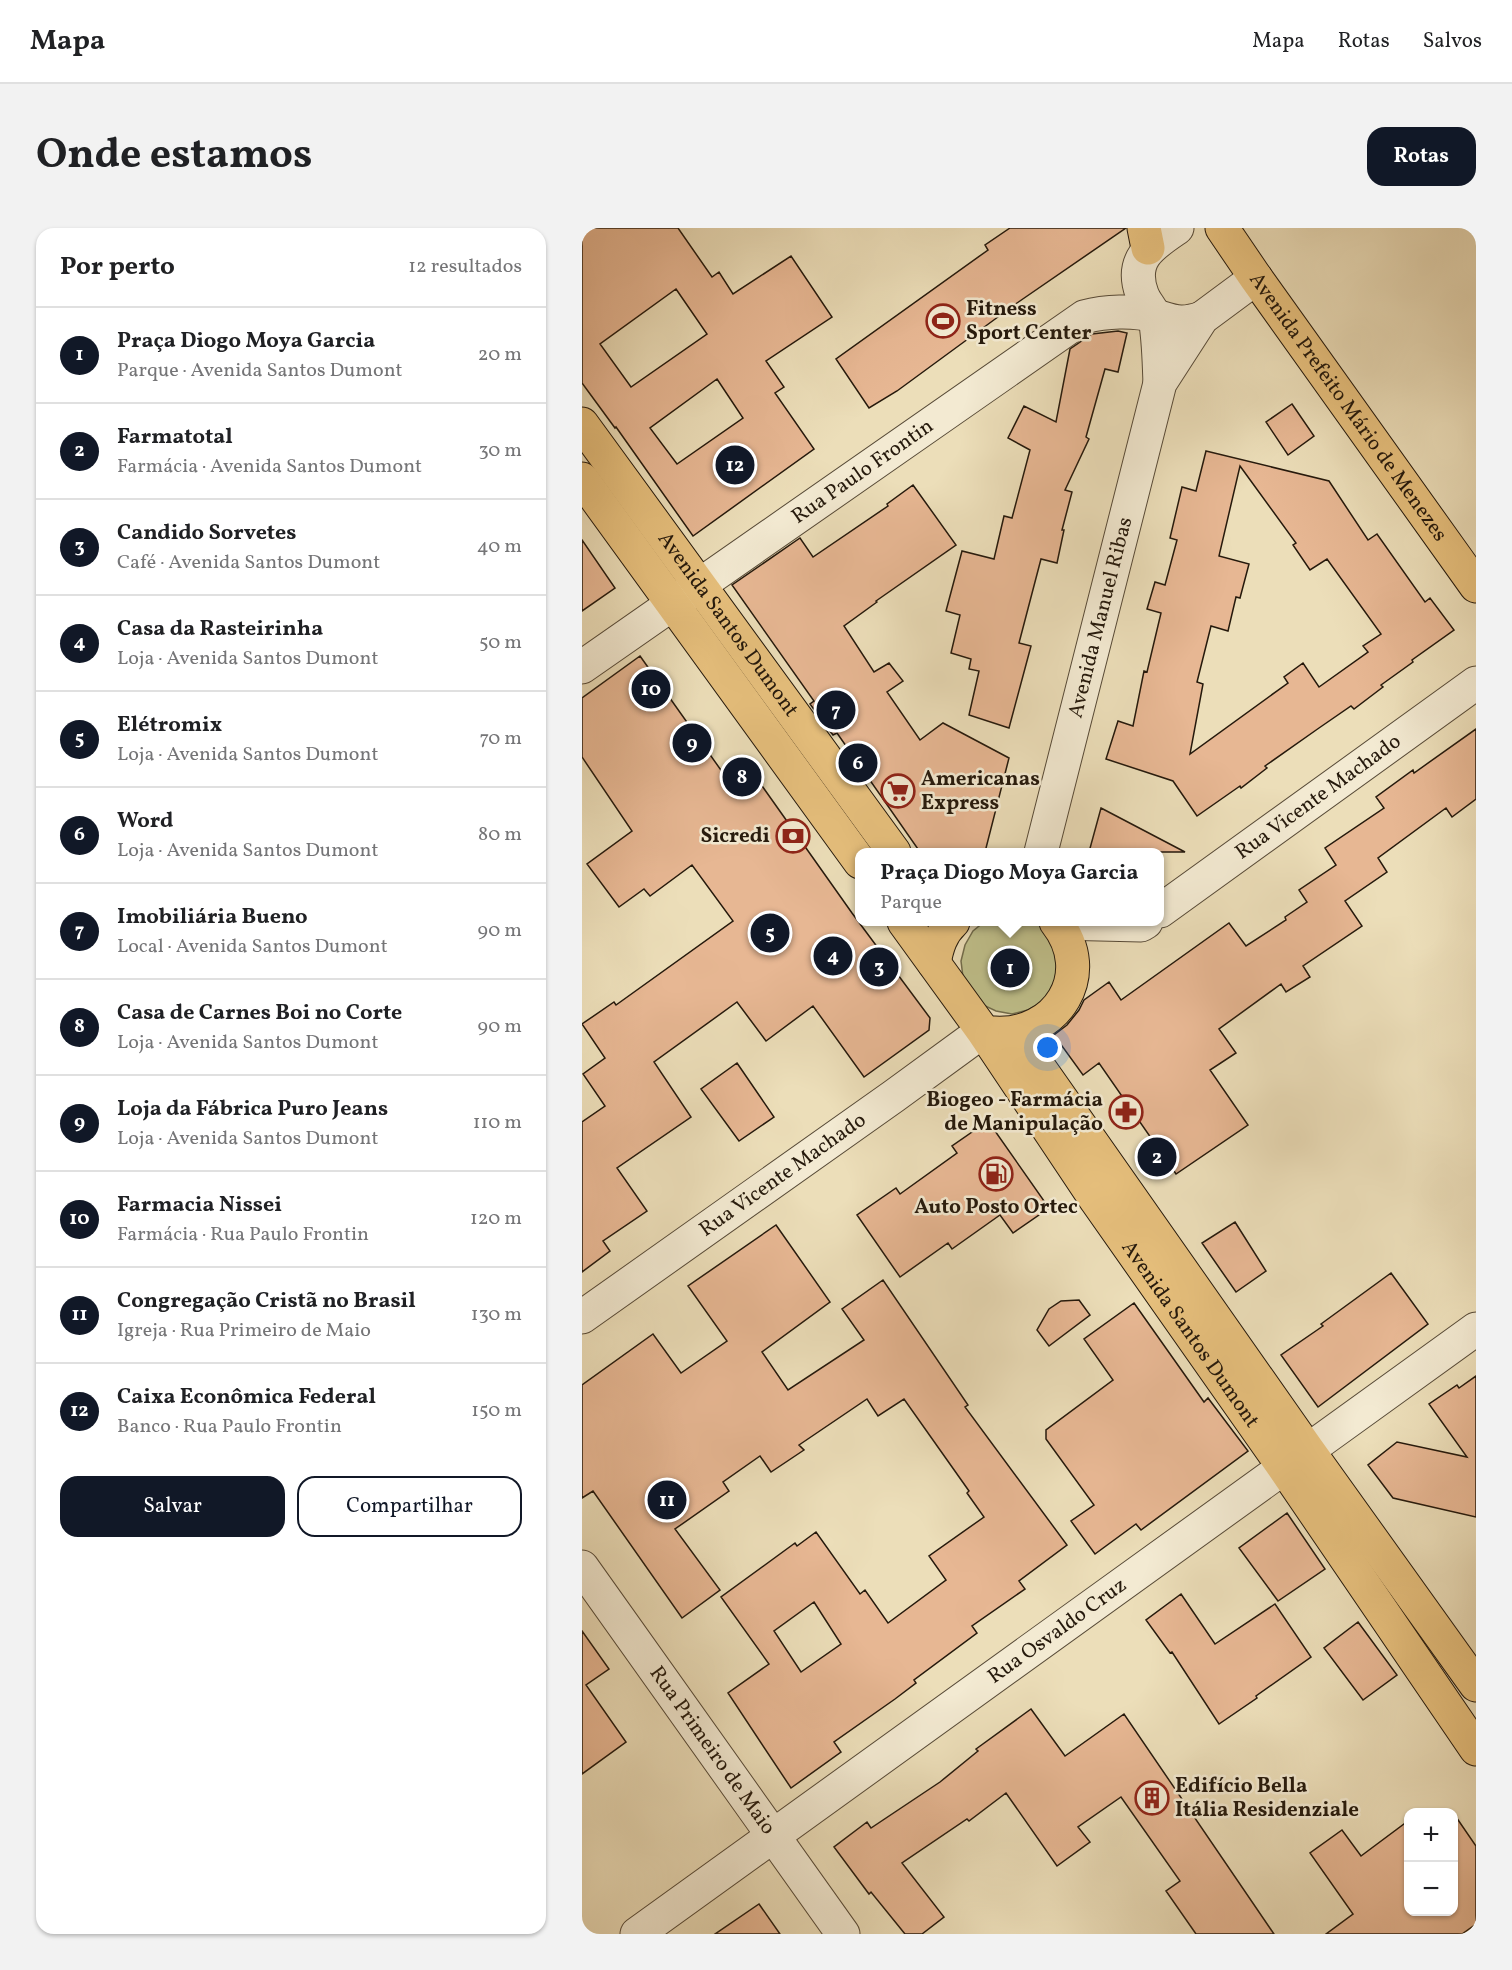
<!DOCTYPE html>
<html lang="pt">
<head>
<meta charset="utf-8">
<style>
  :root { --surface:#fff; --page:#f2f2f2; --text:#202124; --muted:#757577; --line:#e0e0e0; --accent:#111827 }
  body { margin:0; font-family:Vollkorn,serif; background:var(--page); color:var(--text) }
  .controls { position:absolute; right:18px; bottom:18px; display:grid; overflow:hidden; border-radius:12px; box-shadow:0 2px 4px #0004 }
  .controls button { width:54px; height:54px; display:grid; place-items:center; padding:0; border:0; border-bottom:2px solid var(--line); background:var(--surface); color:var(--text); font:30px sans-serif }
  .you { position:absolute; left:466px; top:820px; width:21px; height:21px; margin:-15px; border:4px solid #fff; border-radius:50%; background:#1a73e8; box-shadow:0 0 0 9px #1a73e833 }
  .badge { display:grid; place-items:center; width:39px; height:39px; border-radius:50%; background:var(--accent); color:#fff; font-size:20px; font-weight:700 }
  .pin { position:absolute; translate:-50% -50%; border:3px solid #fff; box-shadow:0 2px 6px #0006 }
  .popup { position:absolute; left:273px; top:620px; width:309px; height:78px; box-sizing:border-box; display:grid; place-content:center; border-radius:12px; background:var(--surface); filter:drop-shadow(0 2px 4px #0005); font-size:20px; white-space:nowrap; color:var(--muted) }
  .popup b { font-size:22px; color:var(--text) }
  .popup::after { content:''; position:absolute; left:50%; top:100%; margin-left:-12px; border:12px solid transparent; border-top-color:var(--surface) }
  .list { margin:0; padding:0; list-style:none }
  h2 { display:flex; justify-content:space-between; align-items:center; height:78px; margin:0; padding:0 24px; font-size:26px }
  h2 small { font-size:20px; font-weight:400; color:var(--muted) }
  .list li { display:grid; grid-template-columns:39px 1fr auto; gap:18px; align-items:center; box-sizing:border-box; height:96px; padding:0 24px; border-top:2px solid var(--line) }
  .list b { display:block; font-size:22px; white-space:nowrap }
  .list p { margin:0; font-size:20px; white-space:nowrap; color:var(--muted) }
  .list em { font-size:20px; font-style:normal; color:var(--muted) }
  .actions { display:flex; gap:12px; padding:18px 24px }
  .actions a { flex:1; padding:14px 0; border:2px solid var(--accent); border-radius:18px; text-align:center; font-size:21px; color:var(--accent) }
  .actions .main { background:var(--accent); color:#fff }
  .map { position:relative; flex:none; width:894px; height:1706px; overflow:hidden; border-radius:18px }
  header { display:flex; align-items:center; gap:36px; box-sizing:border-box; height:84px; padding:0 30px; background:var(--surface); border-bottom:2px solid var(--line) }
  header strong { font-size:28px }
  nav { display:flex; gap:33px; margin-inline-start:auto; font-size:21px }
  .intro { display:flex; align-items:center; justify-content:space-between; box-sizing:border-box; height:144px; padding:0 36px }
  h1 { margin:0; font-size:42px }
  .button { padding:15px 27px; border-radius:18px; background:var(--accent); color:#fff; font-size:21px; font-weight:700 }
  main { display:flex; gap:36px; padding:0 36px }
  aside { flex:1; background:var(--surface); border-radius:18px; box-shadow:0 2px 4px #0004 }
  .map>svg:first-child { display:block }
  .green { fill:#bfbf8a; stroke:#726c4b; stroke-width:1.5 }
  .building { fill:#e7b793; stroke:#25190c; stroke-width:1.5; fill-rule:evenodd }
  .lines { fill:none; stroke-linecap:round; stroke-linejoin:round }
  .minor-casing { stroke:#574a37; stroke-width:35 }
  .major-casing { stroke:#25190c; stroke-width:35 }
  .minor { stroke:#f3ead2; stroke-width:33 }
  .major { stroke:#e6bf7c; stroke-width:33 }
  .labels { text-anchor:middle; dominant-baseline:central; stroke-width:5; stroke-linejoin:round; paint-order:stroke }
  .poi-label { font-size:21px; font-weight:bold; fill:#25190c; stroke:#f3ead2; text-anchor:start }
  .street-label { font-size:21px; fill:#25190c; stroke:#f3ead2 }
</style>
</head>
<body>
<header>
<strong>Mapa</strong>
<nav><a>Mapa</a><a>Rotas</a><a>Salvos</a></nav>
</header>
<div class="intro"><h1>Onde estamos</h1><a class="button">Rotas</a></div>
<main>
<aside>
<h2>Por perto<small>12 resultados</small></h2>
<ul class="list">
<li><span class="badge">1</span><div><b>Praça Diogo Moya Garcia</b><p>Parque · Avenida Santos Dumont</p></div><em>20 m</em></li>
<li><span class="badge">2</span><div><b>Farmatotal</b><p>Farmácia · Avenida Santos Dumont</p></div><em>30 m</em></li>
<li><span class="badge">3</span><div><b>Candido Sorvetes</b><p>Café · Avenida Santos Dumont</p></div><em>40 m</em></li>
<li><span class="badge">4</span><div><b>Casa da Rasteirinha</b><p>Loja · Avenida Santos Dumont</p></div><em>50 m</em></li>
<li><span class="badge">5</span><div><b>Elétromix</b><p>Loja · Avenida Santos Dumont</p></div><em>70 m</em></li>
<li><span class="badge">6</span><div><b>Word</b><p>Loja · Avenida Santos Dumont</p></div><em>80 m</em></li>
<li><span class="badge">7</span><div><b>Imobiliária Bueno</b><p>Local · Avenida Santos Dumont</p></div><em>90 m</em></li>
<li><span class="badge">8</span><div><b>Casa de Carnes Boi no Corte</b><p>Loja · Avenida Santos Dumont</p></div><em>90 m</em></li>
<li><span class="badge">9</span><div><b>Loja da Fábrica Puro Jeans</b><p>Loja · Avenida Santos Dumont</p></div><em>110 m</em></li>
<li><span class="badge">10</span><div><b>Farmacia Nissei</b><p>Farmácia · Rua Paulo Frontin</p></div><em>120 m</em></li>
<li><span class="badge">11</span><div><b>Congregação Cristã no Brasil</b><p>Igreja · Rua Primeiro de Maio</p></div><em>130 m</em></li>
<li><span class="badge">12</span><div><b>Caixa Econômica Federal</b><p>Banco · Rua Paulo Frontin</p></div><em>150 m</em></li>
</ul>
<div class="actions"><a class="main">Salvar</a><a>Compartilhar</a></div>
</aside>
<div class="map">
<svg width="894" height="1706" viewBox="0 0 894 1706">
  <rect width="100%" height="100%" fill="#ecdeb9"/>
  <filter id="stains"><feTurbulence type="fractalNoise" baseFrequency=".00333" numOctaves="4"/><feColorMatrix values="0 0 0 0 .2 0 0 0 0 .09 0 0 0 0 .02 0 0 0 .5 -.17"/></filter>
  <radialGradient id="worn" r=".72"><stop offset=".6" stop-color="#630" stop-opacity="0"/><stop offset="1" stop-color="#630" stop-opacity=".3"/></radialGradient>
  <path class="green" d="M402,694H454L464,701L478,730L471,762L460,774L446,782L430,786L414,783L399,776L381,749L379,733L383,717L391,703Z"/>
  <path class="building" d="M0,0H96L130,49L137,44L151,66L209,28L250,89L184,133L202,159L193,165L232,221L111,308L34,199L33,200L0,155ZM94,61L125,106L49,159L18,116ZM135,151L161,190L95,236L68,200Z
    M428,0H544L435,75L315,163L287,180L254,131L406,22L403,17Z
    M536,103L545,105L536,144L523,141L504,209L507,211L483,262L490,264L480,302H482L475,335L459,331L437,415L449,418L427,500L387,487L397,443L387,441L389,431L369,425L378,387L364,383L380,323L412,331L422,288L430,290L448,222L426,210L442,178L474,194L488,121L510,106Z
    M710,176L732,208L706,227L684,194Z
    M624,223L747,253L786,312L795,306L843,374L848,370L872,402L830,432L831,434L799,457L801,459L772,481L769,478L737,500L683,538L685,540L659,560L658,558L615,588L591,553L524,531L536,493L551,498L562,443L565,444L579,385L565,381L573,354L583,357L595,312L588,310L600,259L614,263ZM658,238L714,315L711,317L728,342L745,331L799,406L781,418L786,424L737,459L721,435L702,449L706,455L608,526L621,456L615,454L629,398L646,403L654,369L658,370L667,336L637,328Z
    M331,257L374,317L294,373L295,374L262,398L292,444L307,435L321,453L305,464L338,512L361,495L427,530L403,624H338L255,505L251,507L228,476L232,473L150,357L218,310L231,329L306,278L305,276Z
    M0,312L33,360L0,383Z
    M58,428L141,545L161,531L270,685L348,790L347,802L282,849L231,778L184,813L155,774L72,834L109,889L35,940L65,983L21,1013L28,1023L0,1044V894L23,878L1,846L23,830L0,796L32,774L34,777L151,693L110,637L68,668L62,661L37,679L5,636L50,603L0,529V470Z
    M894,501V571L870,589L864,580L796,630L805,644L763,673L780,698L721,738L728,749L704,764L699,756L637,801L654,825L628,842L666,897L594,946L517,835L501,847L472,807L485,797L497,782L502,772L527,754L539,772L647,695L664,718L704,692L703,689L725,674L717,662L754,637L743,620L802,580L794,569L831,542L832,545Z
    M519,580L603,624H507Z
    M155,835L192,889L157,913L119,861Z
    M406,893L467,980L431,1005L418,987L370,1021L366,1015L318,1049L275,987L314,960L318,966L375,925L370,918Z
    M653,994L684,1043L654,1064L620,1015Z
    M194,997L248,1074L180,1124L206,1162L282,1112L260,1081L301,1052L386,1177L383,1179L485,1317L437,1353L443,1361L390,1398L395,1405L332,1452L334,1455L313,1471L252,1514L259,1524L209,1560L146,1465L187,1436L139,1369L213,1315L215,1318L234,1304L278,1366L283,1362L306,1395L364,1352L347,1328L402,1289L385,1265L387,1263L322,1171L296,1188L285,1171L217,1217L222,1222L189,1244L178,1228L141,1254L147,1263L93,1301L138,1362L100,1390L11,1263L0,1270V1157L71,1106L99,1145L145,1113L106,1058ZM232,1374L259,1416L219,1444L192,1403Z
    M809,1045L846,1096L736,1179L699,1127L741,1098L739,1096Z
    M497,1072L508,1087L467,1118L455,1102L467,1081L479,1073Z
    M552,1075L622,1174L626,1170L666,1223L559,1302L554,1296L513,1326L489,1293L512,1277L464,1211V1202L531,1152L502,1111Z
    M894,1148V1289L811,1270L786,1237L815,1214L885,1229L847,1176L875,1157L877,1160Z
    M705,1285L743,1341L696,1373L657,1320Z
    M599,1366L633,1416L693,1376L729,1429L674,1468L675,1470L637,1496L590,1424L588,1425L564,1392Z
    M776,1394L815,1447L781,1472L742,1420Z
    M0,1403L27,1441L4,1457L44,1514L0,1546Z
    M449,1481L483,1528L542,1486L692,1706H614L584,1663L598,1653L539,1569L496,1599L508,1614L475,1638L424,1565L387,1593L385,1591L320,1635L362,1689L340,1706H323L289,1664L287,1666L252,1619L285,1594L289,1600L358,1554L396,1523L394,1521Z
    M872,1586L894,1618V1696L880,1706H744L771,1686L728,1625L760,1602L779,1628L826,1593V1683H872Z
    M177,1676L198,1706H133Z"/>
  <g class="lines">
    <g class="minor-casing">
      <g id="minor">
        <path d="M578,155C577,134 577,111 573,90C571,82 563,75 560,66C547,31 570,17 595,0"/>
        <path id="s1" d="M0,439L502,89C524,83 551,82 574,88C594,94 599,97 620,90"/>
        <path id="s2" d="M459,624L578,155L620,90L674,50"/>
        <path id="s3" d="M578,683L894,455"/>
        <path d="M476,695L559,697L564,694"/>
        <path id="s4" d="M0,1089L312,868L401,803"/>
        <path id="s5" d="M0,1339L261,1706"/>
        <path id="s6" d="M55,1706L894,1101"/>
      </g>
    </g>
    <g class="major-casing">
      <g id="major">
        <path d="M562,0L566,20"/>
        <path id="s7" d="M640,0L674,50L894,358"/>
        <path id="s8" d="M0,196L312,624"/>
        <path d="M0,251L278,634"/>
        <path id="s9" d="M322,694L401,803L514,972L701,1238L894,1521"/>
        <path d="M352,735C355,719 359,705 371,694"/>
        <path d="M412,805C475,809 515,746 474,694"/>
        <path d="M433,805L725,1221L894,1457"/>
      </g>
    </g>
    <use href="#minor" class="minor"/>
    <use href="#major" class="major"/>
  </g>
  <defs>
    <g id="stadium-ring" transform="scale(1.725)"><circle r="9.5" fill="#f3ead2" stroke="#8f2418" stroke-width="1.5"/><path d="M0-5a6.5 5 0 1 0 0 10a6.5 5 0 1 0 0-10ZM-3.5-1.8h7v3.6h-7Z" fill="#8f2418"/></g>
    <g id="supermarket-ring" transform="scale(1.725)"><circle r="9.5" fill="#f3ead2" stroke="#8f2418" stroke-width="1.5"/><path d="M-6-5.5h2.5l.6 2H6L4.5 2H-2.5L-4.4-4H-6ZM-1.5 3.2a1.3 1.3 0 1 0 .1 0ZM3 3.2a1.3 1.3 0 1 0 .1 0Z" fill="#8f2418"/></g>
    <g id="bank-ring" transform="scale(1.725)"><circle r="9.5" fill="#f3ead2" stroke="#8f2418" stroke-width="1.5"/><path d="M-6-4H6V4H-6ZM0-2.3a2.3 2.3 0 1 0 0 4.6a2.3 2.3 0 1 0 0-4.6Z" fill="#8f2418"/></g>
    <g id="pharmacy-ring" transform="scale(1.725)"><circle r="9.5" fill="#f3ead2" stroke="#8f2418" stroke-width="1.5"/><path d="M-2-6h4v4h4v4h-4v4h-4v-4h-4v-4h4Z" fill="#8f2418"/></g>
    <g id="fuel-ring" transform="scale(1.725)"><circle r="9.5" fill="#f3ead2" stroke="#8f2418" stroke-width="1.5"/><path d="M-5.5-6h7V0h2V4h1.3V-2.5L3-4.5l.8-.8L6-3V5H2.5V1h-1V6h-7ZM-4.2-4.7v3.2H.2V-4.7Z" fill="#8f2418"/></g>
    <g id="building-ring" transform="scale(1.725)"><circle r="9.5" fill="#f3ead2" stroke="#8f2418" stroke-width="1.5"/><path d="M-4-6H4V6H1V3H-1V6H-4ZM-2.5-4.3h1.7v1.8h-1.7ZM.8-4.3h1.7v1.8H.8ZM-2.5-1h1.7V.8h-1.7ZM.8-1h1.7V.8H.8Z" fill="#8f2418"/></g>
  </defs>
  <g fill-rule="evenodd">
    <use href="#stadium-ring" x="361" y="93"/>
    <use href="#supermarket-ring" x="316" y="563"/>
    <use href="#bank-ring" x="211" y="608"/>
    <use href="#pharmacy-ring" x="544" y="884"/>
    <use href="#fuel-ring" x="414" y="946"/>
    <use href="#building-ring" x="570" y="1570"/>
  </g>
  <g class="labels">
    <g class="poi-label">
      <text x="384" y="81">Fitness<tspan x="384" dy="24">Sport Center</tspan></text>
      <text x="339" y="551">Americanas<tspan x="339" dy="24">Express</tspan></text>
      <text x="188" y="608" text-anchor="end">Sicredi</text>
      <text x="521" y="872" text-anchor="end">Biogeo - Farmácia<tspan x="521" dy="24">de Manipulação</tspan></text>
      <text x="414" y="979" text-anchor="middle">Auto Posto Ortec</text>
      <text x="593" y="1558">Edifício Bella<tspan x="593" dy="24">Itália Residenziale</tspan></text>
    </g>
    <g class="street-label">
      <text stroke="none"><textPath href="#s7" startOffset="219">Avenida Prefeito Mário de Menezes</textPath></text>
      <text stroke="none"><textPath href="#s1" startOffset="342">Rua Paulo Frontin</textPath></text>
      <text stroke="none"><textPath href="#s2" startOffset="242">Avenida Manuel Ribas</textPath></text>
      <text stroke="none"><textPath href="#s8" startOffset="248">Avenida Santos Dumont</textPath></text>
      <text stroke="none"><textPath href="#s3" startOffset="195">Rua Vicente Machado</textPath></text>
      <text stroke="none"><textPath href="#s4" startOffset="246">Rua Vicente Machado</textPath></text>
      <text stroke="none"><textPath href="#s9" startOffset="502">Avenida Santos Dumont</textPath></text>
      <text stroke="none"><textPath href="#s6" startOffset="518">Rua Osvaldo Cruz</textPath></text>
      <text stroke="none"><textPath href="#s5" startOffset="225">Rua Primeiro de Maio</textPath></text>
    </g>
  </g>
  <rect width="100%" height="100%" filter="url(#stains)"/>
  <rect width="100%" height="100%" fill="url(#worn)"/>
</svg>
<div class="controls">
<button>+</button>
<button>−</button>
</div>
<div class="you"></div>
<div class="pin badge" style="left:428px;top:740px">1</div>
<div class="popup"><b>Praça Diogo Moya Garcia</b>Parque</div>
<div class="pin badge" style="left:575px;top:929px">2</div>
<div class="pin badge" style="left:297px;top:739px">3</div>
<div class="pin badge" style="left:251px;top:728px">4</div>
<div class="pin badge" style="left:188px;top:705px">5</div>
<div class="pin badge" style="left:276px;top:535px">6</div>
<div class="pin badge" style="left:254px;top:482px">7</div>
<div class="pin badge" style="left:160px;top:549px">8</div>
<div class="pin badge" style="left:110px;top:515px">9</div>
<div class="pin badge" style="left:69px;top:461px">10</div>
<div class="pin badge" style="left:85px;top:1272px">11</div>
<div class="pin badge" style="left:153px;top:237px">12</div>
</div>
</main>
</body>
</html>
